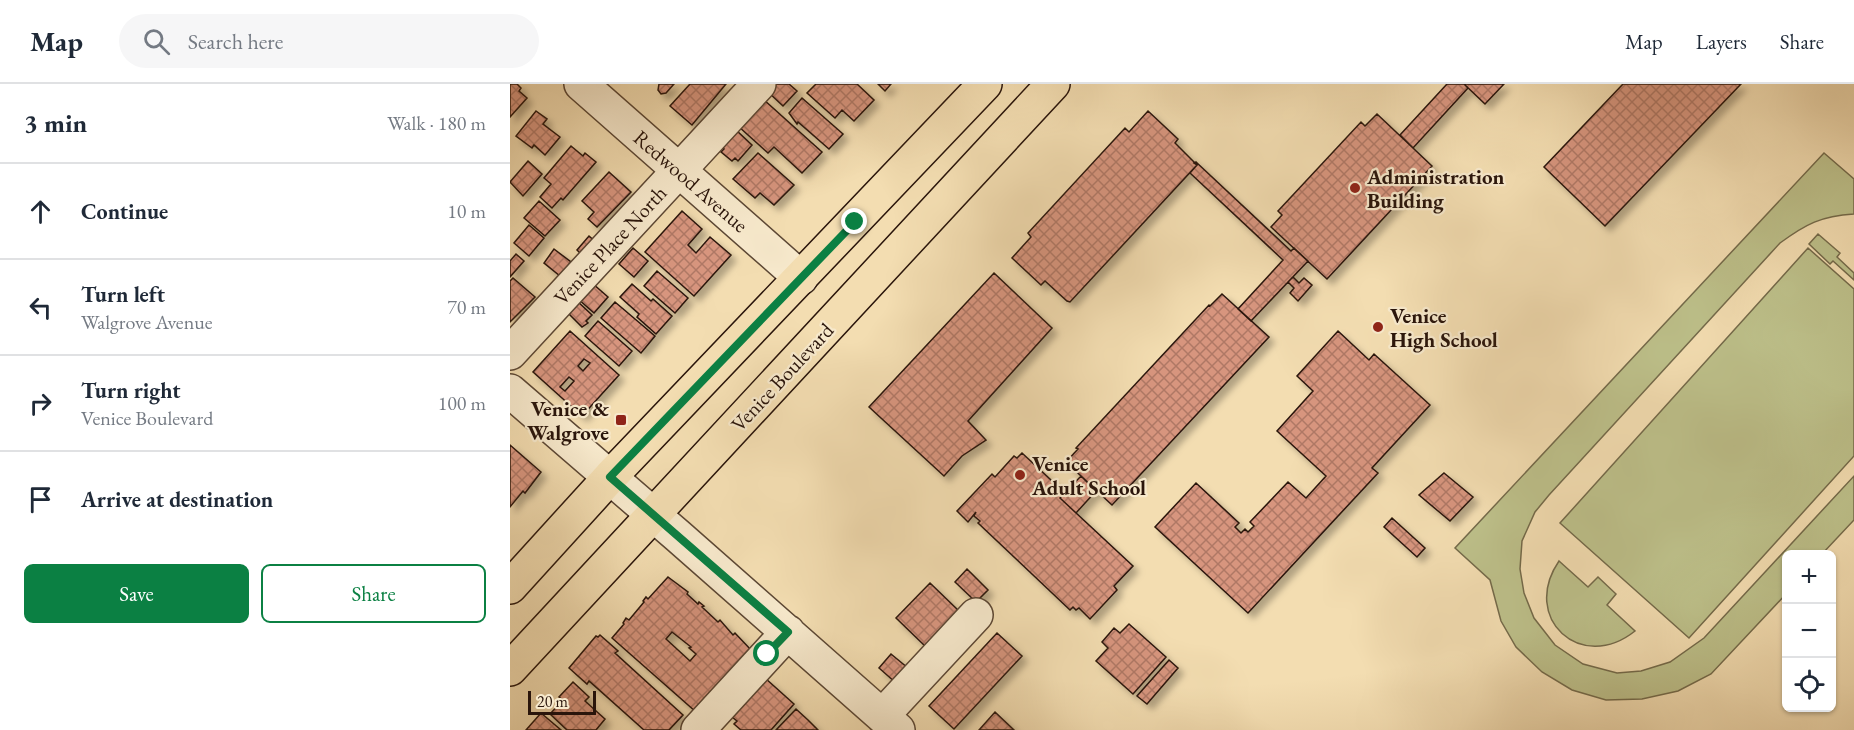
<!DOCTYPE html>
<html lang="en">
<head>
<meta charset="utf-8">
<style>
  :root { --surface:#fff; --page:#f6f6f7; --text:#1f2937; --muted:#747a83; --line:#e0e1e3; --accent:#0b8043 }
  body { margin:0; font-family:"EB Garamond",serif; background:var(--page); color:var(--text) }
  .controls { position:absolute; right:18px; bottom:18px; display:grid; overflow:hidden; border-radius:9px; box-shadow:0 2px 4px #0004 }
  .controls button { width:54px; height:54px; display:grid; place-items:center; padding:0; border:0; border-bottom:2px solid var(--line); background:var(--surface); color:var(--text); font:30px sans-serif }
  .scale { position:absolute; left:18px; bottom:15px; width:68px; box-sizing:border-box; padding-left:6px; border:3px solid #2a150b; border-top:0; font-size:16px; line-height:21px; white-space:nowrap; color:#2a150b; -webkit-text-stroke:4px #f7e9cc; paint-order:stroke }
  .stop { position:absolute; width:18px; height:18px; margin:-14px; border:4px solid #0b8043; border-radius:50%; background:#fff }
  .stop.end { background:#0b8043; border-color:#fff; box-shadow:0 2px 6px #0008 }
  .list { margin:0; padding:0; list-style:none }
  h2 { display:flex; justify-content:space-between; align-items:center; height:78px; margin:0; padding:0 24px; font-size:26px }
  h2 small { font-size:20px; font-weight:400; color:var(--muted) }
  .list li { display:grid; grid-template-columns:39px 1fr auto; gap:18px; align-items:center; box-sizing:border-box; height:96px; padding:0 24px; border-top:2px solid var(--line) }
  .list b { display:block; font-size:22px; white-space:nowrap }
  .list p { margin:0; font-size:20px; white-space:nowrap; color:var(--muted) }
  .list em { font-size:20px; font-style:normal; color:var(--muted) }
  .actions { display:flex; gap:12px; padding:18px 24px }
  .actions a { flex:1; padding:14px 0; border:2px solid var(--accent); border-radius:9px; text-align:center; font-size:21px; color:var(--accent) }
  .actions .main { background:var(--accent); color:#fff }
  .icon { flex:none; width:33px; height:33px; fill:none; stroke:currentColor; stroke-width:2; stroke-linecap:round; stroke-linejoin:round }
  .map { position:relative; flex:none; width:1344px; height:646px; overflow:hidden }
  header { display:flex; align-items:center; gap:36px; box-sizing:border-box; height:84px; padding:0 30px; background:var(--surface); border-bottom:2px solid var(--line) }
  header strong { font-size:28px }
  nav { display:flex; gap:33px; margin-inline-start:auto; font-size:21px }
  .search { width:420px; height:54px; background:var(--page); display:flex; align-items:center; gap:15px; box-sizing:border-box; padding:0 21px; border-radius:33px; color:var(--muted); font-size:22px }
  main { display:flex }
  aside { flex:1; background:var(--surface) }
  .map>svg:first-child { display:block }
  .grass { fill:#bdc08a; stroke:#746a4a; stroke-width:1.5 }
  .building { fill:url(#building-cross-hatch); stroke:#2a150b; stroke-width:1.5; fill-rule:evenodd; filter:url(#shadow) }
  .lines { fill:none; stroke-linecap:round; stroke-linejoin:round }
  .minor-casing { stroke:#5c4734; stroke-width:36 }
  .major-casing { stroke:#2a150b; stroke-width:36 }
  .minor { stroke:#f7e9cc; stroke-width:33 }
  .major { stroke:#f3ddb1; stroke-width:33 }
  .route { stroke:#0b8043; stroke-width:8 }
  .poi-dot { fill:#8f2418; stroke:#f7e9cc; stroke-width:2 }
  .labels { text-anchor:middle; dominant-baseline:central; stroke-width:4.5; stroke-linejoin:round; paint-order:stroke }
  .poi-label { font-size:21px; font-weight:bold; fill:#2a150b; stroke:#f7e9cc; text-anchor:start }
  .street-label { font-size:21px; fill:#2a150b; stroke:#f7e9cc }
</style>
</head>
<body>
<header>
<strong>Map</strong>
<div class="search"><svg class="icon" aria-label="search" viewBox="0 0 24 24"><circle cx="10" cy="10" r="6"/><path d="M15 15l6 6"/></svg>Search here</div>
<nav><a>Map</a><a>Layers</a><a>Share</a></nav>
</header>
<main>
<aside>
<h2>3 min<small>Walk · 180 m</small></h2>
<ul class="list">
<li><svg class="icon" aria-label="ahead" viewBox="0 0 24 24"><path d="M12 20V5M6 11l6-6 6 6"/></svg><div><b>Continue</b></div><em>10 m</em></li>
<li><svg class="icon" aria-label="left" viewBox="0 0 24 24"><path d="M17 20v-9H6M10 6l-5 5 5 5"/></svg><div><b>Turn left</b><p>Walgrove Avenue</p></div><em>70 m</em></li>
<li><svg class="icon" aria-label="right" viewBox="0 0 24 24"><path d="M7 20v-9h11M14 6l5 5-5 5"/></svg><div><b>Turn right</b><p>Venice Boulevard</p></div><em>100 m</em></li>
<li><svg class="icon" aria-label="arrive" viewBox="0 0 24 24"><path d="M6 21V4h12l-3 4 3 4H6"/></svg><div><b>Arrive at destination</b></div></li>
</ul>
<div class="actions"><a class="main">Save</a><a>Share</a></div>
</aside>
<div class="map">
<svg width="1344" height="646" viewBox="0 0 1344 646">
  <defs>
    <pattern id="building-cross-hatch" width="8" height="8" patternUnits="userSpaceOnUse" patternTransform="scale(1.5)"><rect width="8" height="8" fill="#d7957e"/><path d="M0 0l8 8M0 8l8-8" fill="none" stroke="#af7865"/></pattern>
    <filter id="shadow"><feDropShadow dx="5.5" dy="5.5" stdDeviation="3" flood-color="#0004"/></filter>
  </defs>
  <rect width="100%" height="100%" fill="#f3ddb1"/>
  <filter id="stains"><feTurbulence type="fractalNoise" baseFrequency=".00333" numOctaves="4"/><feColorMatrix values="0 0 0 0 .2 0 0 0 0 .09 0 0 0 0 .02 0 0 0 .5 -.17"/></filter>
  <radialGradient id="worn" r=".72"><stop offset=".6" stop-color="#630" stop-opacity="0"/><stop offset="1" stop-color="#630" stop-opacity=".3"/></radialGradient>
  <path class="grass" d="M1314,69L1344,95V130C1311,132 1296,140 1270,159L1039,411L1025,428L1012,457L1010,485L1014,509L1024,534L1045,561L1073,580L1107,589L1131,587L1160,578L1194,554L1344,392V436L1312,470H1276V510L1201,590L1168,607L1132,615L1096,616L1062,606L1032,588L1006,563L991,537L980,496L945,464Z
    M1308,150L1330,169L1327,173L1344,189V196L1323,177L1320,180L1299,160Z
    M1298,164L1344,205V372L1179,554L1050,439Z
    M1049,477L1078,503L1088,493L1106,510L1097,521L1125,547C1071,590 1010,534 1049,477Z"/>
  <path class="building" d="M0,0H7L11,4L9,7L17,14L0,33Z
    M149,0H164L156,9L151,10L148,6Z
    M180,0H216L182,41L160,22Z
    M264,0H279L287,7L273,22L258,8Z
    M306,0H347L364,16L344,37L332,26L325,34L297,9Z
    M368,0H381L375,7Z
    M937,0H954L958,4L903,64L890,51Z
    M954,0H994L975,20Z
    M1113,0H1231L1095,142L1034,83Z
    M292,14L333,50L319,65L288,38L287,40L279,29Z
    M253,15L312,68L292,89L264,63L258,69L228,42Z
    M26,27L37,35L33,40L50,53L35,71L24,61L22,64L6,52Z
    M638,27L668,55L665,59L687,81L560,218L557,217L535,197L531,201L502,174L521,153L518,149L615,44L619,48Z
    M867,30L922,82L817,195L761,143L772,131L768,127L851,38L855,42Z
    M225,45L242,61L228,77L225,74L222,77L211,68L214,65L211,61Z
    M61,62L73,72L75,69L86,78L53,116L51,114L42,124L30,113L41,100L34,94Z
    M248,69L284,101L264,121L250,109L245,114L223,95Z
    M18,77L32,90L13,112L0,98Z
    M686,78L781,167L784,164L798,177L741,237L728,225L773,176L680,89L687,81L684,79Z
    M99,88L121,108L87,143L78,135L84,128L72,117Z
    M29,117L50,136L35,152L14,134Z
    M172,127L192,145L178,161L186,169L200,153L221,171L184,212L135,168Z
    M19,141L34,154L19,172L4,159Z
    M79,152L88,160L75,174L67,166Z
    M123,164L138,177L124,193L109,180Z
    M44,165L61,178L50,192L34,179Z
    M6,170L14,177L0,193V177Z
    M147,187L178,214L165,229L134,202Z
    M484,189L542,244L458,337L476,356L452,372L434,392L359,323Z
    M783,193L789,199L794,194L802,201L788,217L780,209L784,204L778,198Z
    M3,194L25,213L0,238V197Z
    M82,199L98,213L84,229L67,214Z
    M122,200L141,217L143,215L162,232L146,250L127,233L129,230L110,213Z
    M712,210L759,253L602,421L556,378L568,365L566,364L699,221L700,222Z
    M66,216L82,231L76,237L78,239L72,243L56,227Z
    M105,218L145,252L131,269L91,234Z
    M88,237L122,267L109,282L75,252Z
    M60,247L109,291L72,332L23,288ZM74,275L80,279L73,287L68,282ZM59,293L64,297L55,307L50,303Z
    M828,247L859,276L864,270L920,321L862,384L868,389L738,529L645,443L686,399L729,439L725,443L731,449L735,445L738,448L744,442L740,438L778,398L796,414L816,392L767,347L803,307L787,292Z
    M0,361L31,388L15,409L13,407L0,423Z
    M512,369L555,409L550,414L623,482L604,502L607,506L580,535L569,524L566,526L563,523L560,526L468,439L470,437L464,432L466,428L458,438L447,427L482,390L485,393L504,372L507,374Z
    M934,389L963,413L940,437L909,411Z
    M571,392L586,407L566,429L550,414Z
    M882,434L915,464L907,473L874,443Z
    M457,485L478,506L466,518L445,498Z
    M158,493L178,508L177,510L188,520L189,518L194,522L192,523L208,538L210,536L223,551L225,549L242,567L186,628L102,554L114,540L113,539L116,534L119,536L134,518L133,517L136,513L138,515ZM162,548L181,563L179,564L186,570L180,577L156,555Z
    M420,499L450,528L416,563L386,534Z
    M619,540L656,573L623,610L586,577L598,564L592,558L604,544L610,549Z
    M487,549L512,572L444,645L419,622Z
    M90,551L108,567L105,569L173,631L159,646H134L79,597L77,600L59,584L86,552L88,553Z
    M381,570L398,584L386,599L369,584Z
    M659,576L668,584L637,620L627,612Z
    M255,594L284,620L261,646H231L224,640L227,637L217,629Z
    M63,598L79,613L75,617L95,635L86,646H57L40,630L53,616L49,613Z
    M286,625L298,636L308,646H266Z
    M485,628L504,646H469Z
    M31,629L51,646H16Z"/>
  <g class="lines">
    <g class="minor-casing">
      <path id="minor" d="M71,0L291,194
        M0,269L249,0
        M0,307L168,452L388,646
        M372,632L466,531
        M188,646L278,548"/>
    </g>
    <g class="major-casing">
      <path id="major" d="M0,503L100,393L475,0
        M0,585L543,0"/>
    </g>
    <use href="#minor" class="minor"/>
    <use href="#major" class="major"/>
  </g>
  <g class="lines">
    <path class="route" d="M257,570L278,548L100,393L345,138"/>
  </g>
  <g class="poi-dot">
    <circle cx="845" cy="104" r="6"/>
    <circle cx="868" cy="243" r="6"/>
    <rect x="105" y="330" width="12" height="12" rx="3"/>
    <circle cx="510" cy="391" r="6"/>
  </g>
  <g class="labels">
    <g class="poi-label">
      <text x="857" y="92">Administration<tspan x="857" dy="24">Building</tspan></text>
      <text x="880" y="231">Venice<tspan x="880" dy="24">High School</tspan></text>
      <text x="99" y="324" text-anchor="end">Venice &amp;<tspan x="99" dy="24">Walgrove</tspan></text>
      <text x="522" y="379">Venice<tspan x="522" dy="24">Adult School</tspan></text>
    </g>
    <g class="street-label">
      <text transform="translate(181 97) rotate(41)">Redwood Avenue</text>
      <text transform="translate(100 161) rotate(-47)">Venice Place North</text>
      <text transform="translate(272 293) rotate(-47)">Venice Boulevard</text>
    </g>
  </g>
  <rect width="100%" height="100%" filter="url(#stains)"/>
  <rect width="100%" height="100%" fill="url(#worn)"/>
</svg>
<div class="controls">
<button>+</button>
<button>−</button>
<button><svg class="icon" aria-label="locate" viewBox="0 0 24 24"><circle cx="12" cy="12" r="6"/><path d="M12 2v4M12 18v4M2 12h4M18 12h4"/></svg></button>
</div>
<div class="scale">20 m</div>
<div class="stop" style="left:257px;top:570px"></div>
<div class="stop end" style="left:345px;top:138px"></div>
</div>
</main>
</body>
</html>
